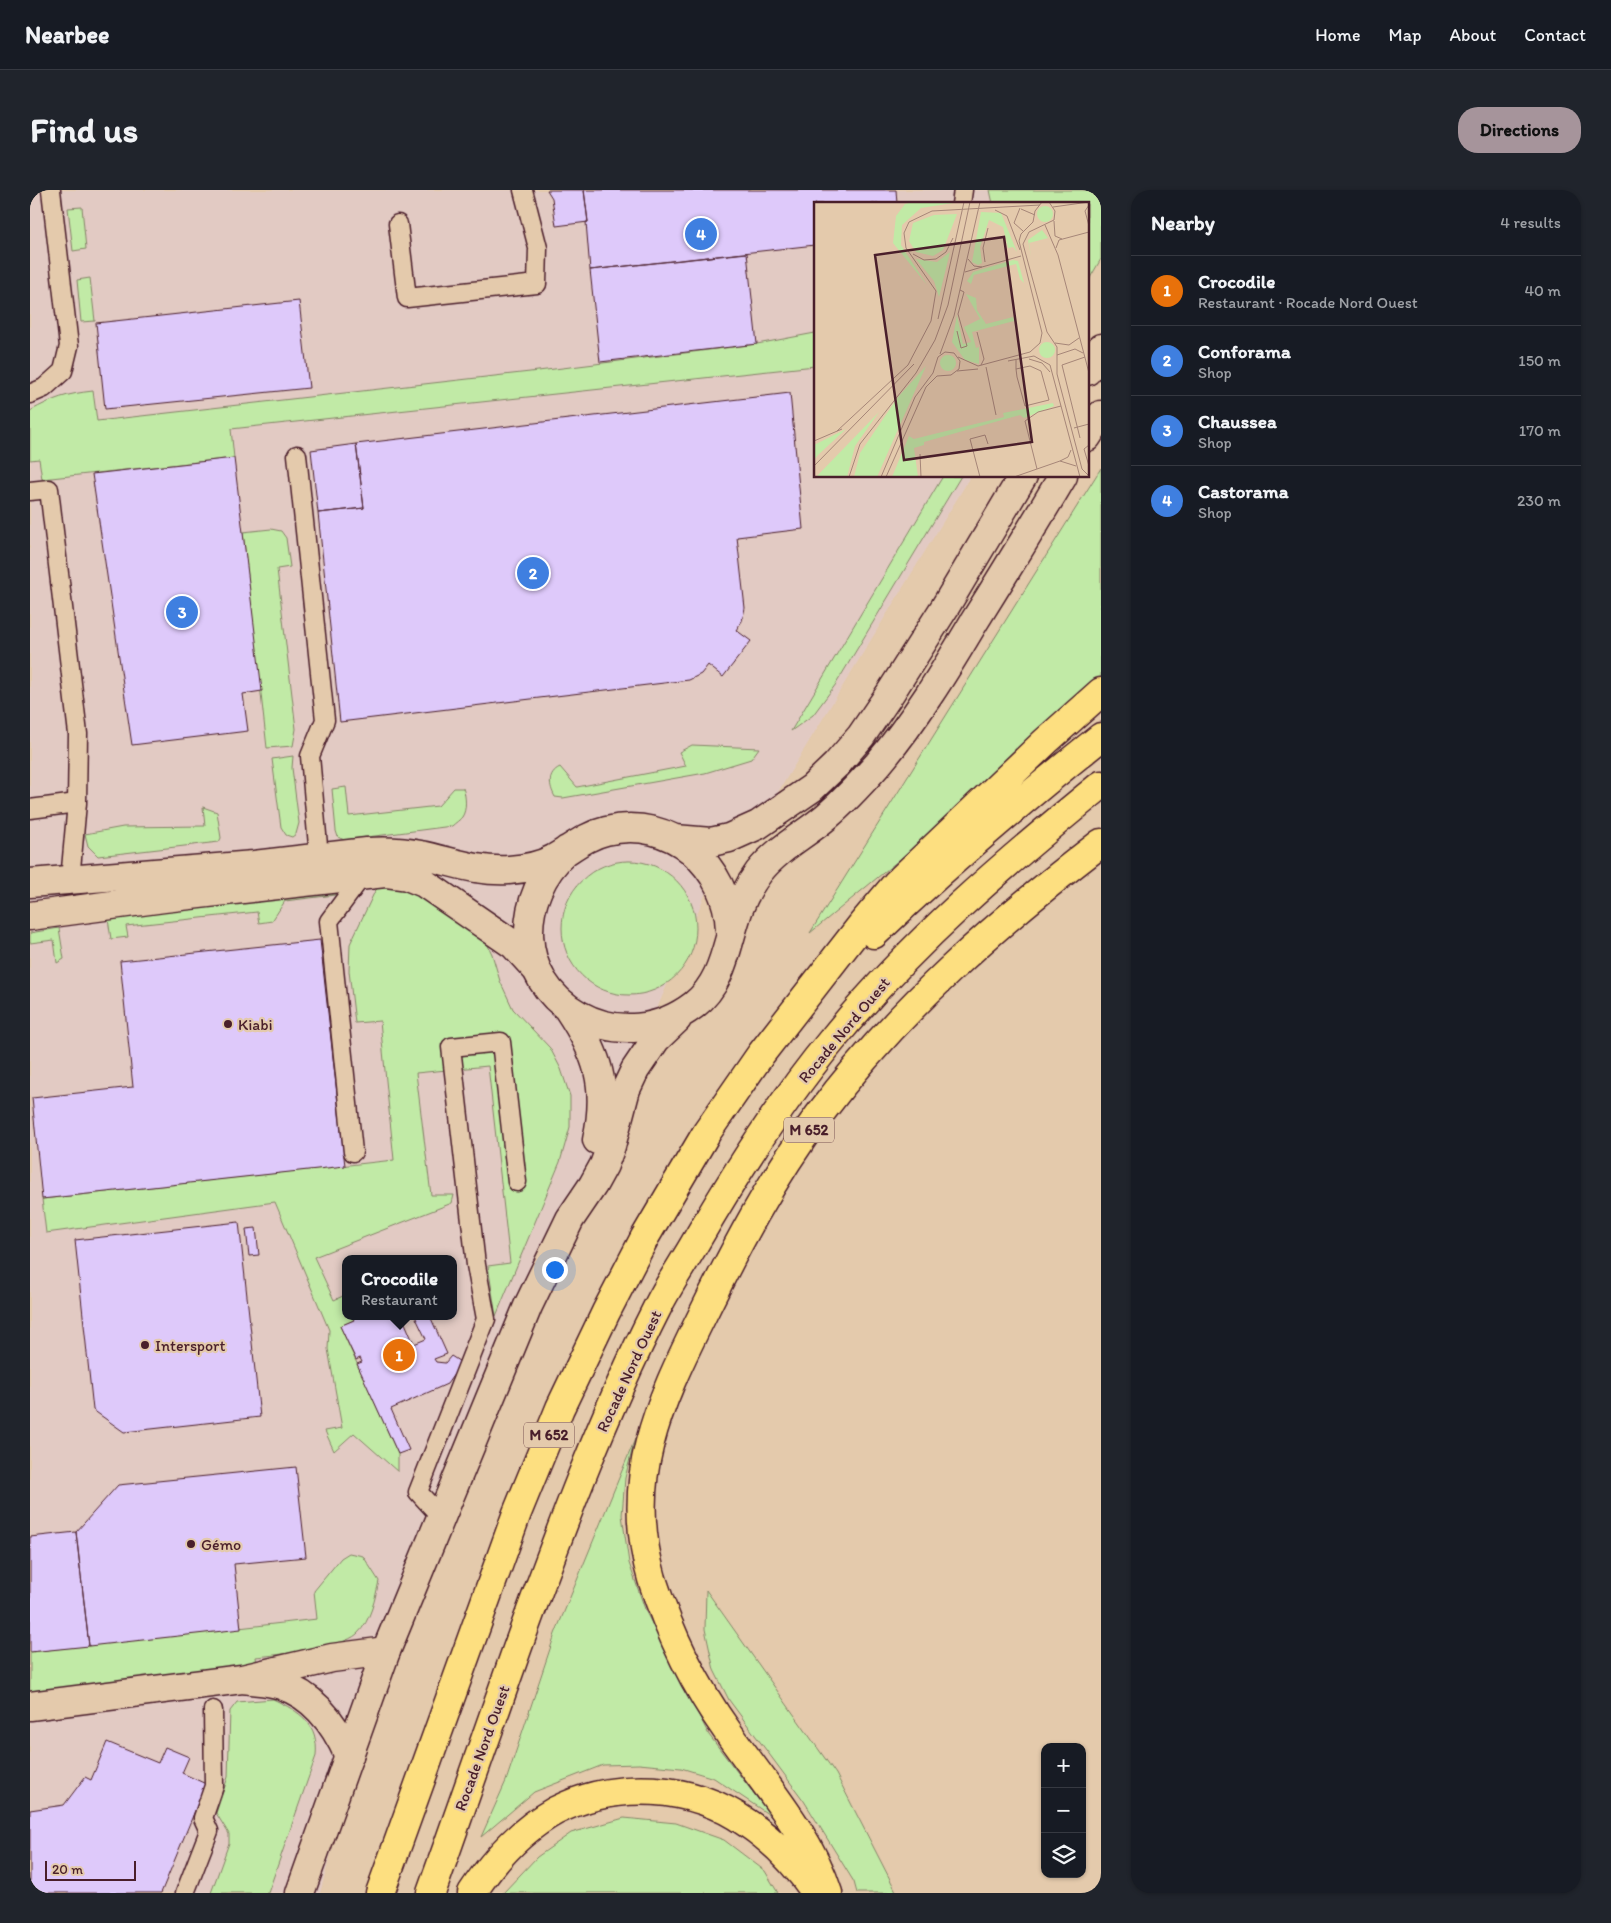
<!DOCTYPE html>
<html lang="en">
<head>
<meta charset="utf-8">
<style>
  :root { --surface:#171b24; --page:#20242c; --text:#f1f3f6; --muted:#9ea1a6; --line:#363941; --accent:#a6949b }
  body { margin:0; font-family:Itim,sans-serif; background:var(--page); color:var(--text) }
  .controls { position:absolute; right:15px; bottom:15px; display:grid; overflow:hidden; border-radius:10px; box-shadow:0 1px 4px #0004 }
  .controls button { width:45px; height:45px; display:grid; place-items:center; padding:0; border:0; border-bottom:1px solid var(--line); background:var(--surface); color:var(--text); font:25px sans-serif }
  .scale { position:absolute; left:15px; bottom:12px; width:91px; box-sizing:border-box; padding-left:5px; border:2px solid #4a1f2b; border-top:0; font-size:14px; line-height:18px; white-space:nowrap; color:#4a1f2b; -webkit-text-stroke:4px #e4caac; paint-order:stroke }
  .you { position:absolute; left:524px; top:1079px; width:18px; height:18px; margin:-12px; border:4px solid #fff; border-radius:50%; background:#1a73e8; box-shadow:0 0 0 8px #1a73e833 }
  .badge { display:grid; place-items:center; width:32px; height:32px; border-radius:50%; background:var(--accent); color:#fff; font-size:16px; font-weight:700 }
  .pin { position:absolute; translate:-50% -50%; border:2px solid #fff; box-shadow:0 1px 5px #0006 }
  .popup { position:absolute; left:312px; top:1065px; width:115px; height:65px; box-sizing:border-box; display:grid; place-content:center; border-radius:10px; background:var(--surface); filter:drop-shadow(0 1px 4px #0005); font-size:16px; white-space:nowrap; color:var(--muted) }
  .popup b { font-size:19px; color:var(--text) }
  .popup::after { content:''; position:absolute; left:50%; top:100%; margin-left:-10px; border:10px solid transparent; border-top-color:var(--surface) }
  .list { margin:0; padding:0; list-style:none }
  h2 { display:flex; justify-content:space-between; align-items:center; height:65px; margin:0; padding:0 20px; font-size:21px }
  h2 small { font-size:16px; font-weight:400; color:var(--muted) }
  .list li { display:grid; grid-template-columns:32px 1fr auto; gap:15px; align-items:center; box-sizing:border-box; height:70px; padding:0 20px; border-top:1px solid var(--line) }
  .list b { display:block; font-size:19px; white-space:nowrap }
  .list p { margin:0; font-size:16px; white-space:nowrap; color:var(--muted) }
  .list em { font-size:16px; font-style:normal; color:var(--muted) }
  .icon { flex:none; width:28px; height:28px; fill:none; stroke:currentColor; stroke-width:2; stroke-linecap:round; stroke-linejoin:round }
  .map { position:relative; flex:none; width:1071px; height:1703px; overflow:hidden; border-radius:20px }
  header { display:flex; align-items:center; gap:30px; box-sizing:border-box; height:70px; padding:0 25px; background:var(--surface); border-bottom:1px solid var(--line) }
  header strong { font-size:24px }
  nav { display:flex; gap:28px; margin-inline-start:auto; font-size:18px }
  .intro { display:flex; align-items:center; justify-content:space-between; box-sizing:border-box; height:120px; padding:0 30px }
  h1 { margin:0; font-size:35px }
  .button { padding:12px 22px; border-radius:20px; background:var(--accent); color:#111; font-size:18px; font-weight:700 }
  main { display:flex; gap:30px; padding:0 30px }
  aside { flex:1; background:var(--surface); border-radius:20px; box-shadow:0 1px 4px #0004 }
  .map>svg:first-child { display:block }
  .built { fill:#e2cac3; fill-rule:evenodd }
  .green { fill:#c1eaa6; stroke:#868468 }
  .building { fill:#dec9fa; stroke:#4a1f2b }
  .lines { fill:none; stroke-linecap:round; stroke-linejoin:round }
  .lane-casing { stroke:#4a1f2b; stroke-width:21 }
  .street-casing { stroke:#4a1f2b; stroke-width:31 }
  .secondary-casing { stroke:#4a1f2b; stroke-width:31 }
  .highway-casing { stroke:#4a1f2b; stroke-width:31 }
  .lane { stroke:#e4caac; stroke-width:18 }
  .street { stroke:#e4caac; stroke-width:28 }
  .secondary { stroke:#e4caac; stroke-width:28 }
  .highway { stroke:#fddf80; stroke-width:28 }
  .poi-dot { fill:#4a1f2b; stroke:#e4caac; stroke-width:2 }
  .labels { text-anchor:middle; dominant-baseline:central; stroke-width:4.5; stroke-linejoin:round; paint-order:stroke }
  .shield { fill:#e4caac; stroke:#785252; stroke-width:1 }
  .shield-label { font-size:15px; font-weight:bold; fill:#4a1f2b }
  .poi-label { font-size:16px; fill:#4a1f2b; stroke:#e4caac; text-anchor:start }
  .street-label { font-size:16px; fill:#4a1f2b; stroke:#e4caac }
  .inset-road { fill:none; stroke:#a68678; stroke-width:1 }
  .view { fill:#4a1f2b; fill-opacity:0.15; stroke:#4a1f2b; stroke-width:2.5 }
  .inset-edge { fill:none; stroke:#4a1f2b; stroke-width:2.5 }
</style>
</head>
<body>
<header>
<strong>Nearbee</strong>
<nav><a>Home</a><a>Map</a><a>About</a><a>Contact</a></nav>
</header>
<div class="intro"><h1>Find us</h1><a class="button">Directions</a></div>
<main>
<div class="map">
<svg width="1071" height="1703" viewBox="0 0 1071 1703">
  <rect width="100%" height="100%" fill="#e4caac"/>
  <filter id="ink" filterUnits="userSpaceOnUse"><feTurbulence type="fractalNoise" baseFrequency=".02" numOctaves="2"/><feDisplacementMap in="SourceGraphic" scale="10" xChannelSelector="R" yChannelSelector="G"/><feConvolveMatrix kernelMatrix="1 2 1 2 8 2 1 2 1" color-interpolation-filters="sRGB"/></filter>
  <g filter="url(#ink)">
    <path class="built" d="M0,0H960L963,14H785V286H941L728,635L699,648L356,1461L290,1703H0ZM315,1069H423V1126H315Z"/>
    <path class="green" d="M960,0H1071V69L1057,93V14H963Z
      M52,17L56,59L43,61L38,18Z
      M60,88L65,131L51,132L47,90Z
      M785,143V176L201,239L204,268L12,289L9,269L0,270V221C24,208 36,204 63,201L67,231L500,182L727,154Z
      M1071,278V496L1048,523L780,743Z
      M913,286H931L806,494L783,525L761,541Z
      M241,339L251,341L256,348L260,377L247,379L266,539L263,556L237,558L213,342Z
      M662,555L729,558L721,569L675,583L533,608L525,607C519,596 517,583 530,577L547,597L656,576L649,562Z
      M263,566L262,578L269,633L266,644L262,647L256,645L251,637L242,569Z
      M316,597L319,626L408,616L424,598H433C436,606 437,620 432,627C430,630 425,633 422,636L314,650L308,647L306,641L302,599Z
      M173,617L187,622L191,648L189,652L68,666L58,656L55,644L93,637L175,636Z
      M532 738a67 67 0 1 1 134 0a67 67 0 1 1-134 0Z
      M353,693L390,698L454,747L462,764L470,791L483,819L520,858L531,879L540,906V937L530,972L466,1126L458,1076L480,1073L458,876L386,883L401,1005H424L422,1013L284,1067L304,1110L313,1106L315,1111V1126H322L324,1130L310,1136L368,1264V1282L324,1243L304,1261L295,1241L312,1238L298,1159L299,1140L245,1012L16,1043L12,1009L364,970L350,831L325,833L319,781L320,754L345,701Z
      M305,695V705L255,711L242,731L229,733L227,722L96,736L98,747L81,749L78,729Z
      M29,738L34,769L27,773L24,750L0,753V743Z
      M605,1249L595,1288L592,1325L599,1373L616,1422L679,1545L741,1626L684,1588L651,1578L609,1574L573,1575L504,1602L451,1647L476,1591L525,1444Z
      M319,1363L333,1366L349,1391C345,1408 341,1431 327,1444C312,1458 247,1465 226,1467L227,1476L0,1501V1462L287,1429L284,1401L311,1368Z
      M676,1400L806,1584L867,1703H827L824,1692L774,1611L699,1510L684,1480L675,1439Z
      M243,1509C270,1522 289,1533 286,1566L238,1703H181L199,1653V1644L186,1623L198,1587L200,1521L207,1512Z
      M594,1628L646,1633L694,1650L735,1681L748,1703H473L507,1667L541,1643Z"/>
    <path class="building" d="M517,0H554L558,32L526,36L522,8Z
      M554,0H866L867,14H785V55L560,80L556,32H558Z
      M717,63L727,154L570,172L560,80Z
      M269,111L279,198L75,219L66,133Z
      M760,203L773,339L707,347L715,418L712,431L706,440L721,451L693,487L678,475L671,484L659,490L310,532L288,323L334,318L326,254Z
      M326,254L334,318L288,323L281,260Z
      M204,268L232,501L213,504L218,541L102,555L62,284Z
      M290,750L315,976L12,1009L2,908L103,897L90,771Z
      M209,1032L230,1227L94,1242L63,1220L45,1050Z
      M226,1038L229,1065L219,1066L216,1039Z
      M322,1126H372L384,1154L396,1149L385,1126H400L417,1164L404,1169L406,1172L415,1173L421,1166L432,1173L417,1194L361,1219L379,1260L368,1264L327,1174L332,1172L330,1168L326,1170L310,1136L324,1130Z
      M266,1277L276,1367L204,1374L211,1439L59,1456L46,1342L88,1295Z
      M46,1342L59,1456L0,1462V1347Z
      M77,1552L128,1573L135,1557L159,1567L152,1583L176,1594L131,1703H0V1620L34,1615L55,1587L61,1590Z"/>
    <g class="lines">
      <g class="lane-casing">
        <path id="lane" d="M931,14L933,0
          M368,34L377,108L507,94L508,58L493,0
          M0,204L14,198L33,181L39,156L21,0
          M267,265L295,530L280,566L289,667
          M0,301L19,299L48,544L47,613L40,690
          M0,619L47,613
          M323,962L299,731L333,685
          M411,1327L388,1302L456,1129L446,1075L421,857L471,852L487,992
          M155,1703L179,1641L173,1628L184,1596L183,1520"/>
      </g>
      <g class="street-casing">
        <path id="street" d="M0,1516L212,1489
          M319,1566C305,1534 285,1506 251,1495C239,1491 224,1491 212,1489L302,1468L356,1461"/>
      </g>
      <g class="secondary-casing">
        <path id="secondary" d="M1057,181L1071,158
          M1057,247L1071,225
          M645,649L681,652L699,648L728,635L782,598L806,575L831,546L859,505L915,417L993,286
          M537,660C485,706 484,789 549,825C587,846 630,841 664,815C690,795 695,764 704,734C709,715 717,698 729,682C748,658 775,645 797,626C816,610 832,592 848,574C885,530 915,481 944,432C974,384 1004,335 1033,286
          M0,693L224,675L337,662C355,661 372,661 390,665C421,671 446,682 479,680C493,679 510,676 523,669C541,659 555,646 576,641C641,625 698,676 700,740
          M0,726L134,708L355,683L377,686L394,693L484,755L506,779
          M538,819C568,864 579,896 567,950
          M270,1703L356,1461L498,1116L540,1029L563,995L574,975L581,956L596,899L605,880L626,849L647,829"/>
      </g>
      <g class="highway-casing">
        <path id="highway" d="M844,744C916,675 992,610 1071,547
          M350,1703L487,1323L530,1218L576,1122L615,1047L677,942L731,864L833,733L866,694L1016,551L1071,502
          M401,1703C430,1622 458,1541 487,1459C529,1343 572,1226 628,1116C639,1094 653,1074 665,1053C706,982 750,913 802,850C881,753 975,673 1071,595
          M442,1703C463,1671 491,1640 525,1621C585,1590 662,1594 717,1633C744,1651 768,1677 786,1703
          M798,1703C779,1643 733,1593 698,1542C665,1496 639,1442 622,1389C593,1290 628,1215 671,1128C705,1058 742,988 789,925C867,820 968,732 1071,653"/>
      </g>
      <use href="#lane" class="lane"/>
      <use href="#street" class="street"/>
      <use href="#secondary" class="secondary"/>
      <use href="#highway" class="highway"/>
    </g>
  </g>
  <g class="poi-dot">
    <circle cx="198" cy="834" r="5"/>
    <circle cx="115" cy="1155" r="5"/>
    <circle cx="161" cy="1354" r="5"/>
  </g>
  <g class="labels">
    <g class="shield">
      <rect x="754" y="927.5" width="50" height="25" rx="4"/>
      <rect x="494" y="1232.5" width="50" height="25" rx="4"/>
    </g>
    <g class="shield-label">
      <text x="779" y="940">M 652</text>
      <text x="519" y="1245">M 652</text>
    </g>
    <g class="poi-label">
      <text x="208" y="834">Kiabi</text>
      <text x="125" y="1155">Intersport</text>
      <text x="171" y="1354">Gémo</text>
    </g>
    <g class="street-label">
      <text transform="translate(814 840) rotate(-50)">Rocade Nord Ouest</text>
      <text transform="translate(599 1181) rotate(-65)">Rocade Nord Ouest</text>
      <text transform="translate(452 1558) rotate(-70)">Rocade Nord Ouest</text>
    </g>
  </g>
  <g transform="translate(784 12)">
    <rect width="275" height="275" fill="#e4caac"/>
    <path d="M99,0H146L107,6L88,23L87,43L113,83L79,41L82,14L91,2ZM223 12a8 8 0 1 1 16 0a8 8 0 1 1-16 0ZM167,10L187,11L203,50L199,45L194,46L189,25L175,18L166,45L168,61L164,63L158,60ZM143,12L129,48L119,54L102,50L95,39L99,21L120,13ZM228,28L234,36L215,41L217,55L214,38ZM136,50L125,95L120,79L102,57L123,60ZM199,58L204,59L210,81L206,77L202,62L160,73L157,82L153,79L159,70ZM152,92L162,96L163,108L172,122L199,115L200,119L158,130L162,146L165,145V162L151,158L138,140L143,113L149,142L157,140L150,125L166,117ZM225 148a8 8 0 1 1 16 0a8 8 0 1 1-16 0ZM126 161a8 8 0 1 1 16 0a8 8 0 1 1-16 0ZM112,164L63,275H40L46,251L84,195ZM239,201L240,204L210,216L206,213L110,240V243L100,246L104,275H78L95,234L100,237L124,231L190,215L189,211ZM65,210L41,244L33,275H2ZM32,227L4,253L0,258V243Z" fill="#c1eaa6"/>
    <path class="inset-road" d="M235,0L241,9L240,18L215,30L209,42L233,130L243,145V172L268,267L275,274M275,3L271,9L275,24M239,5L275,0M206,6L200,21L209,29M207,7L221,13M181,8L193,14L206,48M240,19L241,34L248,37M231,23L244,53L275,171M242,46L245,38L275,30M99,52L110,58L122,57L132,50L139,36M171,60L169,46L174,26M168,65L207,54M151,70L168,65L160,64L154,57M124,117L150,0M143,129L147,146L153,144L144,112L150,90L146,88M163,130L170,157L167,163M241,141L255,143L265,136M126,152L140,114L166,0M243,153L261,147L269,151M144,155L164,164L216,150L226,141L228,131L205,39L207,32L219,20L221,9L228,0M215,157L228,161L236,170M202,158V167L203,175L211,204L235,198L227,169L216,164L202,167M194,159L220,154L236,163L266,275M172,165L182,213M143,169L164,167M260,226L275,222M23,229L94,163L117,119L122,89L92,46L90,31L95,20L118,9L226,3M266,236L248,163L271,155M0,239L28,227M275,243L270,247L275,264M257,248L254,255L246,259L262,264M106,252L107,275M0,264L100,162M223,267L211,219L224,210L247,204M35,275L46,242L102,171L121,138L134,103L156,0M67,275L101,195L119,171L124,155L131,150L140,151L146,159L145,167L137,173L123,174L112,185L72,275M166,275L156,237L171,233L174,242M200,275L246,259"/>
    <path class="view" d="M190,35L218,240L90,258L61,53Z"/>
    <rect width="275" height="275" class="inset-edge"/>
  </g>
</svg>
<div class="controls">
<button>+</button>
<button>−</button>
<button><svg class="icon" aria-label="layers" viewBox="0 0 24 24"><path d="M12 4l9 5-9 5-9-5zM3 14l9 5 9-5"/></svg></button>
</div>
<div class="scale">20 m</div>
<div class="you"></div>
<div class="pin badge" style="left:369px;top:1165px;background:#e8710a">1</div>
<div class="popup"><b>Crocodile</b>Restaurant</div>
<div class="pin badge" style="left:503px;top:383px;background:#3f7fe0">2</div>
<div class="pin badge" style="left:152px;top:422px;background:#3f7fe0">3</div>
<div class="pin badge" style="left:671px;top:44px;background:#3f7fe0">4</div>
</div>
<aside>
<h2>Nearby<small>4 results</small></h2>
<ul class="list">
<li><span class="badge" style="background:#e8710a">1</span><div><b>Crocodile</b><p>Restaurant · Rocade Nord Ouest</p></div><em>40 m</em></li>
<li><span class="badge" style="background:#3f7fe0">2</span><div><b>Conforama</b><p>Shop</p></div><em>150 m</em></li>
<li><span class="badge" style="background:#3f7fe0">3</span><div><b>Chaussea</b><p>Shop</p></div><em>170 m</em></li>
<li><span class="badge" style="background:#3f7fe0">4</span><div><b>Castorama</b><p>Shop</p></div><em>230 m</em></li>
</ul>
</aside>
</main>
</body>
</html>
